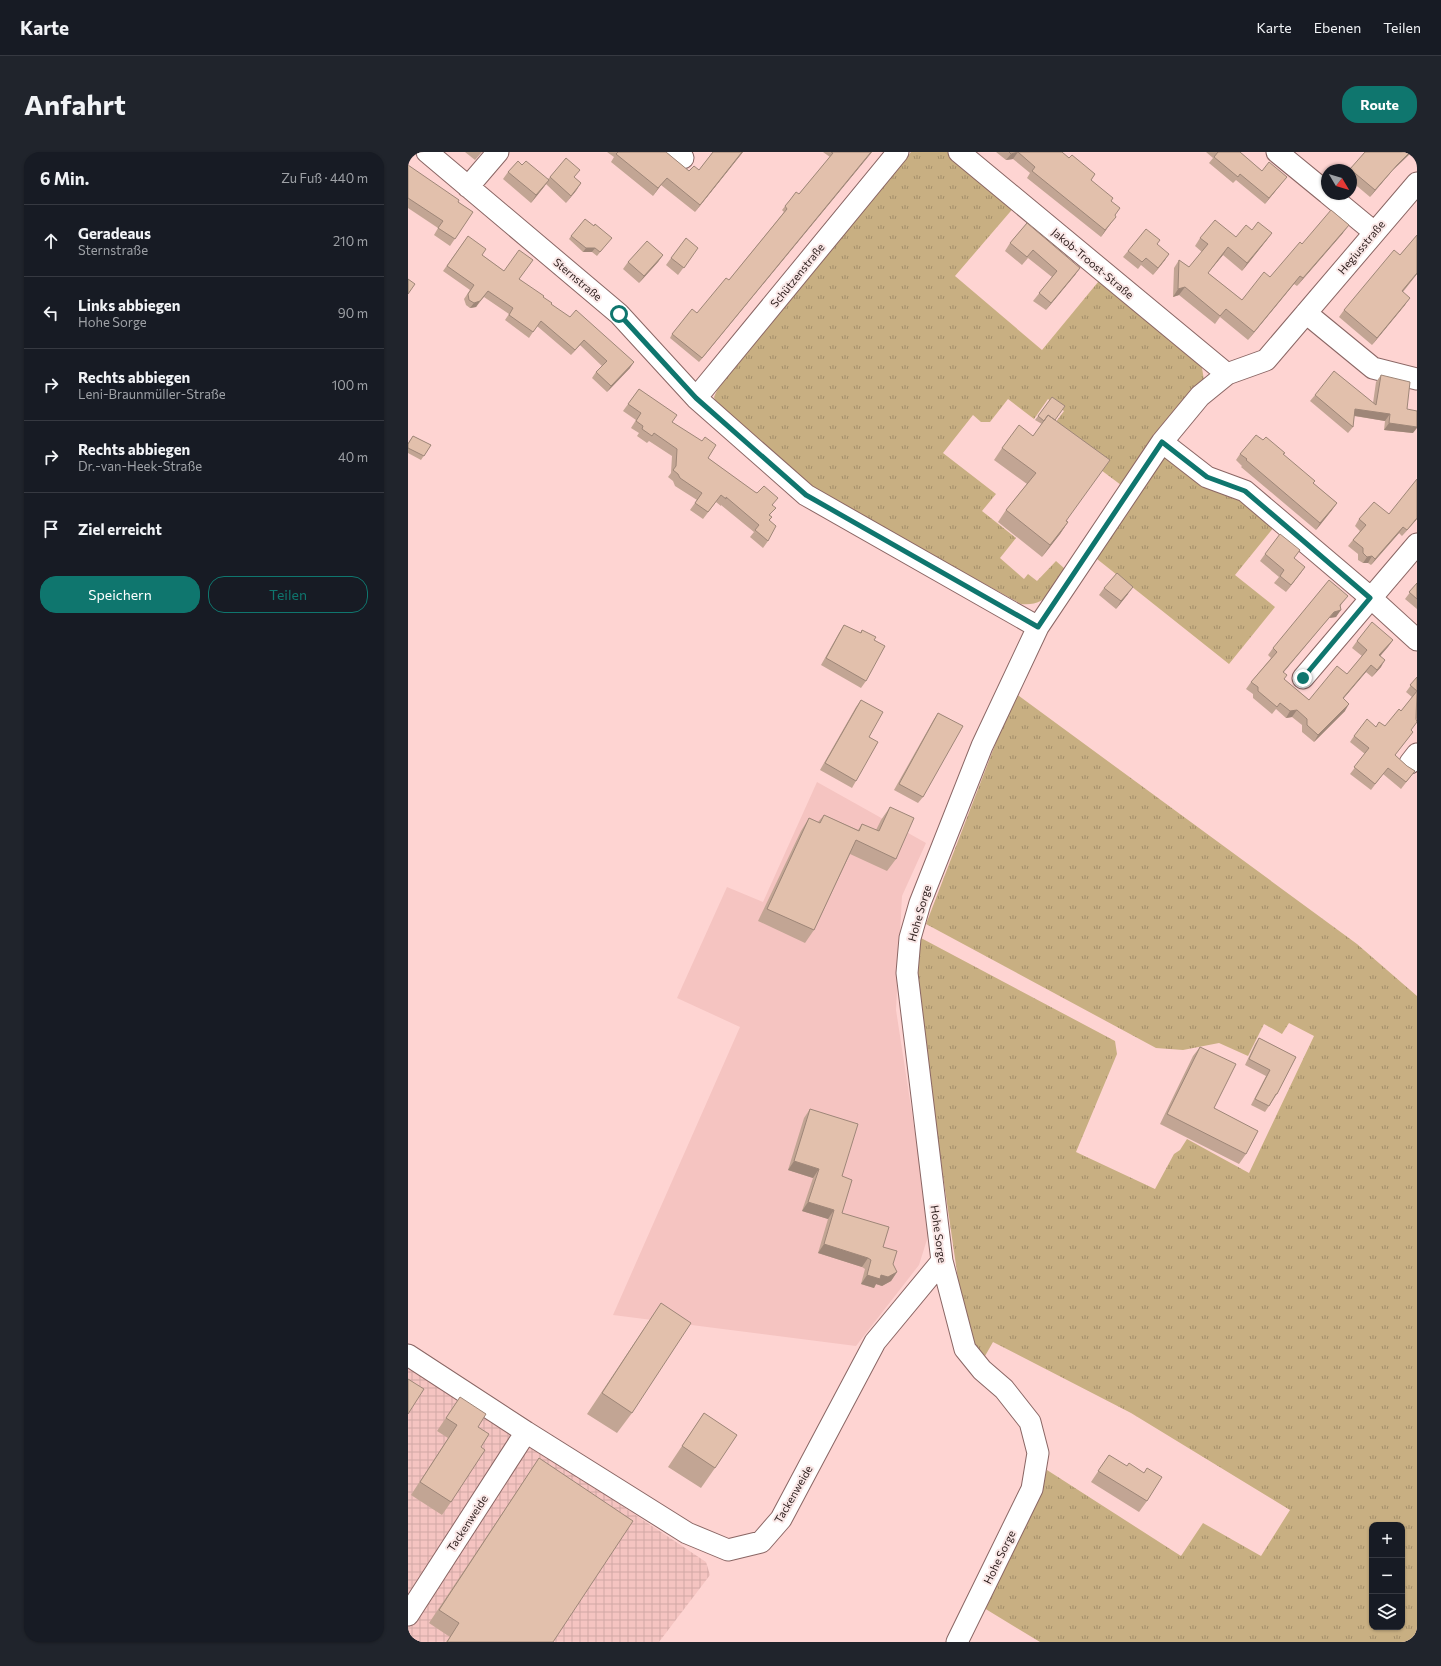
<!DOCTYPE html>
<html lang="de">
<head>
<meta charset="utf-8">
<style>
  :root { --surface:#171b24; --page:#20242c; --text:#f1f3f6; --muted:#9ea1a6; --line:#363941; --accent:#0f766e }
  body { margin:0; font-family:Commissioner,sans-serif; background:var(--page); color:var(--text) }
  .controls { position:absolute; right:12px; bottom:12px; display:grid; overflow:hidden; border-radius:8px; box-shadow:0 1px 3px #0004 }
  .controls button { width:36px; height:36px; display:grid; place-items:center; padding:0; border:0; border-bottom:1px solid var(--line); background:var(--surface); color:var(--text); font:20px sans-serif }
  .compass { position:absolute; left:913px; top:12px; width:36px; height:36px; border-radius:50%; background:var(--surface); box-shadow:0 1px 3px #0004; rotate:128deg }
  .stop { position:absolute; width:12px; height:12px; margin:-9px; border:3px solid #0f766e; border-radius:50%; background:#fff }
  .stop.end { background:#0f766e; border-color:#fff; box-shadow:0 1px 4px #0008 }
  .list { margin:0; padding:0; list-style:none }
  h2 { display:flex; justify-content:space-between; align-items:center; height:52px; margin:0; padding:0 16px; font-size:17px }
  h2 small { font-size:13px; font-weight:400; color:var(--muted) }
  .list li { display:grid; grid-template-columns:26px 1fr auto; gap:12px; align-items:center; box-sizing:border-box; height:72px; padding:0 16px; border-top:1px solid var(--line) }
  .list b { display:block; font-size:15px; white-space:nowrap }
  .list p { margin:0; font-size:13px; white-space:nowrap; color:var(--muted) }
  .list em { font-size:13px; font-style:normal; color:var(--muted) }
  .actions { display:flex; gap:8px; padding:12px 16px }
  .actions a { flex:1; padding:9px 0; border:1px solid var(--accent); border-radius:16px; text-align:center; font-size:14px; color:var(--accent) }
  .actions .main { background:var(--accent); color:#fff }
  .icon { flex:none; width:22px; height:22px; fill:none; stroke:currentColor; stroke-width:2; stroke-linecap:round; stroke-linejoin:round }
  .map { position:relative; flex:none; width:1009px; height:1490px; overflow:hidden; border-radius:16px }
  header { display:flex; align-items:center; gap:24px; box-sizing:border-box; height:56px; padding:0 20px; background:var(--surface); border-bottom:1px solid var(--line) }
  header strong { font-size:19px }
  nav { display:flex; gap:22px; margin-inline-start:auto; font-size:14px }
  .intro { display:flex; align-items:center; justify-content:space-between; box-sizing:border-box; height:96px; padding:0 24px }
  h1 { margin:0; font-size:28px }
  .button { padding:10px 18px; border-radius:16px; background:var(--accent); color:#fff; font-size:14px; font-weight:700 }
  main { display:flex; gap:24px; padding:0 24px }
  aside { flex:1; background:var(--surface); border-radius:16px; box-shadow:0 1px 3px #0004 }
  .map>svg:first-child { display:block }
  .built { fill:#f5c4c1 }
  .industrial { fill:url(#industrial-grid) }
  .grass { fill:url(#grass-tufts); fill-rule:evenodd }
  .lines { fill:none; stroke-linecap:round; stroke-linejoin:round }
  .street-casing { stroke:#8a6664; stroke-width:23 }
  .street { stroke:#fff; stroke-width:21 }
  .wall { fill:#c2a594 }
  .shaded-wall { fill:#9e8678 }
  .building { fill:#e2c0ac; stroke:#9e8678 }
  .route { stroke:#0f766e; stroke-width:5 }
  .labels { text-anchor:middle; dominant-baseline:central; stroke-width:4; stroke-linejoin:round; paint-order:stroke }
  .street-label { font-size:11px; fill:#2b1c1b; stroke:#fae8e7 }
</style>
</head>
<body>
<header>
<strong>Karte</strong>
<nav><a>Karte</a><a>Ebenen</a><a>Teilen</a></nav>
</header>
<div class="intro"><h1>Anfahrt</h1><a class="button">Route</a></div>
<main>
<aside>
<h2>6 Min.<small>Zu Fuß · 440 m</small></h2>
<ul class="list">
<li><svg class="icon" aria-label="ahead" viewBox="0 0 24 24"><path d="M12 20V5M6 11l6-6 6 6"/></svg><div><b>Geradeaus</b><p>Sternstraße</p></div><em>210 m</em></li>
<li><svg class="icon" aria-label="left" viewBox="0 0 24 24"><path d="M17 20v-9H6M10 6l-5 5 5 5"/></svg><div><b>Links abbiegen</b><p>Hohe Sorge</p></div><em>90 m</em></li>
<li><svg class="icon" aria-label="right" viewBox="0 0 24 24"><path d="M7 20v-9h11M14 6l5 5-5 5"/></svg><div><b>Rechts abbiegen</b><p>Leni-Braunmüller-Straße</p></div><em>100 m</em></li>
<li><svg class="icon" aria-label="right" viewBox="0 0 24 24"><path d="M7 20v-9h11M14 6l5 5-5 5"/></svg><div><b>Rechts abbiegen</b><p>Dr.-van-Heek-Straße</p></div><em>40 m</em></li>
<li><svg class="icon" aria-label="arrive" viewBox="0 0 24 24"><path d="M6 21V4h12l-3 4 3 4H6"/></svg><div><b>Ziel erreicht</b></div></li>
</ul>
<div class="actions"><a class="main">Speichern</a><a>Teilen</a></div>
</aside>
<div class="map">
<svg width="1009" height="1490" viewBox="0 0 1009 1490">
  <defs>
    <pattern id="industrial-grid" width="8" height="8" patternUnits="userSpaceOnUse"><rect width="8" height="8" fill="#f5c4c1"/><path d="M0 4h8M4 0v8" fill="none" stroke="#d2a8a5"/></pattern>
    <pattern id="grass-tufts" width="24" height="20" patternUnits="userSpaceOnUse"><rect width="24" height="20" fill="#c8af82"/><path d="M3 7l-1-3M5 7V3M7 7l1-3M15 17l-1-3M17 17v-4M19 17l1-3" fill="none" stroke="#a38e6a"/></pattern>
  </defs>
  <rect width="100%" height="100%" fill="#fed4d2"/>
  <path class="built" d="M409,630L518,691L494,744L488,858L522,1078L511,1113L448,1194L205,1163L332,875L269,846L319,735L355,750Z"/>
  <path class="industrial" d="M0,1211L298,1410L302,1423L251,1490H0Z"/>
  <path class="grass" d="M503,0H542L608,53L547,124L634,198L695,124L792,204L796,228L713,333L641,279L656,259L640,247L626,267L600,247L582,270H573L565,263L535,301L588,342L574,359L608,386L592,406L616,427L620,422L629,429L648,409L657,417C644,436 640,455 613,452L400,335L308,251L306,245L312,232Z
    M757,305L830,347L866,375L827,423L867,455L821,512L684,403L745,310Z
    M607,541L949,792L1009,844V1490H632L576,1456L639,1318L773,1404L795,1371L853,1404L882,1358L723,1261L585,1190L577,1204L563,1187L552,1141L508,837V802L513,786L707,889L709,902L668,1000L747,1037L766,1002L772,998L779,987L841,1021L906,884L881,871L874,882L856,872L840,904L811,891L775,898L748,896L518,772ZM964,1373H994V1475H964Z"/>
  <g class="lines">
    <g class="street-casing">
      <path id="street" d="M19,0L211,162L288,246L398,343L630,475
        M268,0L275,6
        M551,0L819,222
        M869,0L919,41
        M60,35L90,0
        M920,42L966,80
        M898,161L965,216L1009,227
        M288,246L490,0
        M754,290L799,325L837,339L963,446L1009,488
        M895,526L1009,392
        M1002,611L1009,602
        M0,1203L118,1280L0,1463
        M118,1280L279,1381L320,1398L353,1390L373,1367L467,1190L534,1109
        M549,1490L624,1337L630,1301L622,1270L596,1237L574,1218L557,1197L534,1109L499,821L502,786L512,751L574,594L630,475L754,290L792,244L819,222L858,208L1009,31"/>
    </g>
    <use href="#street" class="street"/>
  </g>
  <path class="wall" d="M57,0H74L67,8Z
    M199,0H258L281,19L291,18L305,0H304H335L287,60L253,33L245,44L203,10L206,5Z
    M415,0H464L291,210L262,186L264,182L289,161L321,128L376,60L374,58L382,48L391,42L422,5Z
    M588,0H654L661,6L687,22L683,28L703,49L707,64L703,71L693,85L619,26L622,21L605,7L598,8Z
    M798,0H832L854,19L874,31L857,52L828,28L825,31L801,11L805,6Z
    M957,0L984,19L962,45L943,29V18H942Z
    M0,13L50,50L65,60L42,94L26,83L30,76L0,56Z
    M114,13L140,27L142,25L167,26L173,31L158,51L138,32L123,51L95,27L100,20Z
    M619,71L672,116L667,123L638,158L625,149L644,125L620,106L614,113L597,99L602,91Z
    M844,78L864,81L858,89L834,119L815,103L800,121L834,148L862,125L894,92L935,81L889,134L886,132L840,188L812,165L807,172L771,143L765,145L766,116L771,108L781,115L794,100L787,94L792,86L828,85Z
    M1009,83V122L995,140L997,153L964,193L931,165L936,158L992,103Z
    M60,84L74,103L96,119L111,127L222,216L199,240L184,226L188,220L194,214L172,193L163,203L129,174L121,186L97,168L101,162L76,145L68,155L62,156L58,153L56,147L62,138L35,119Z
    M163,84L201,89L189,104L184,100H175L161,87Z
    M749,92L757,108L745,123L733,113L730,117L715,105L720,99Z
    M255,103L250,110L231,131L215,117L220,110Z
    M285,103L270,123L258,113L263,106Z
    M973,223L999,257L1005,281L976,278L977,269L946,264L945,275L940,281L902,249L907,243L965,251L968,230Z
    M231,237L300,306L364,353L362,364L364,365L361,369L360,389L355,396L342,385L346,380L313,353V354L308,350L295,367L282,358L289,348L267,334L265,329L260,325L263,321L264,304L241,289L239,291L229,284L231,281L223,276L228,268L215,259Z
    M644,245L647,268L658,369L660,370L652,382L634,405L590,370L598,358L619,332L586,308L594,296L625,284L634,272L627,268Z
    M5,284L23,293L13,308L0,301V291Z
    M855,288L876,303L905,331L929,351L924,358L908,378L833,315L834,314L828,308L832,302Z
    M981,362L1009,367L994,384L991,381L963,413L960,411H955L950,408V402L940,394L952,379L947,374L951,367Z
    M857,402L886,406L897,415L878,440L866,431L871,425L852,409Z
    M1009,431V457L997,447Z
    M696,436L720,442L708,457L691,443Z
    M935,450L932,454L928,465L921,466L875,520L876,527L901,548L939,522L954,504L944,496L949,489L985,488L972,504L973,515L964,525L958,520L935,547L937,559L906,590L894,580V573L884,565L878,566L868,557L864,562L845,546V542L838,537L843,530L863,506L860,503L865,496Z
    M436,473L452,481L454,478L458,529L453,536L413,513L431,481Z
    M1009,525V566L1003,578L1005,580L987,603L999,614L1007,619L993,637L975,622L963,638L942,622L957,602L942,590L946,584L968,575L977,574L993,559L1004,545L998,540Z
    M453,548L461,585L448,629L444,636L412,618L448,555Z
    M530,561L515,645L510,651L486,638L526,567Z
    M482,655L488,707L479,719L442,702L406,778L397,791L350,769L393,679L401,666L410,670L416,663L450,678L454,672L468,678L473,668Z
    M851,886L888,905L869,942L857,960L843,953L858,924L837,913L847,892Z
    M792,895L806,956L838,1002L831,1012L752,972L785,904Z
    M402,957L434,1024V1061L475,1095L489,1120L483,1129L474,1134L468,1132L466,1136L453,1132L457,1117L454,1115L410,1101L420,1067L394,1059L405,1026L380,1018L396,966Z
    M253,1151L224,1261L209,1281L179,1262Z
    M52,1245L70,1275L73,1295L43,1350L34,1363L3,1343L40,1286L29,1279Z
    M296,1261L307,1316L293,1336L260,1315Z
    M701,1303L739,1349L731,1360L683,1330Z
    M131,1306L145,1490H38L42,1485L21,1471Z"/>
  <path class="shaded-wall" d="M334,0H335L287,60L292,53Z
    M463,0H464L291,210L294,206Z
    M610,0L605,7L598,8L603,2Z
    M1002,0H1004L984,19L962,45L967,38L989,13Z
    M879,25L874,31L857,52L861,46Z
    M259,26L253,33L245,44L250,36Z
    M141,28L136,35L123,51L128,43Z
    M173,31L168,39L158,51L163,44Z
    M708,65L703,71L693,85L697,78Z
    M941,73L935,81L889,134L895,126Z
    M864,81L858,89L834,119L839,111Z
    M820,95L815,103L794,128L800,121Z
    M178,96H187L184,100H175Z
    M761,102L757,108L745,123L750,116Z
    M255,103L250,110L231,131L236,124Z
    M672,116L667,123L638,158L643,151Z
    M1009,121V122L989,146L994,139Z
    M892,124L886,132L840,188L846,180Z
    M777,135L771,143L765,145L770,137Z
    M1002,146L997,153L964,193L969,186Z
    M72,149L68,155L62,156L66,151Z
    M176,188L172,193L163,203L167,198Z
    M226,210L222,216L199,240L203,234Z
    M947,257L982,262L977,269L942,263Z
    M981,271L1009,275V276L1005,281L976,278Z
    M929,351L924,358L908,378L912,371Z
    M1009,366V367L994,384Z
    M660,370L652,382L634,405L642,393Z
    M995,375L991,381L963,413L967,407Z
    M964,404L960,411H955L959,405Z
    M897,415L892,422L878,440L883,433Z
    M725,435L720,442L708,457L713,449Z
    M940,444L928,459L933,458L928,465L921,466L870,527L875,520Z
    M985,488L980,495L967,510L971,503Z
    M977,508L973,515L964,525L969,518Z
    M963,513L958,520L930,553L935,546Z
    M941,552L937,559L906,590L910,583Z
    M889,558L884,565L878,566L882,559Z
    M386,1009L411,1017L405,1026L380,1018Z
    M400,1050L426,1058L420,1067L394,1059Z
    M416,1092L460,1106L454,1115L410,1101Z
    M489,1120L483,1129L474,1134L468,1132L466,1136L453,1132L459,1123H473Z"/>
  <path class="building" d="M210,0H258L281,19L286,14L291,18L305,0H334L292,53L259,26L250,36L208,2Z
    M423,0H463L294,206L264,182L284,157L289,161L318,126L321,128L379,57L377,54L382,48L388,40L391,42L425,1Z
    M601,0H654L661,6L664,3L687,22L683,28L705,46L703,49L712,56L707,63L708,65L697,78L624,19L627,15L610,0L603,2Z
    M810,0H832L854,19L861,10L879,25L861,46L832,22L830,25L806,5Z
    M957,0H1002L989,13L967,38L942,17Z
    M158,6L172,18L166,25L173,31L163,44L142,25Z
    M110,9L114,13L118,9L141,28L128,43L100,20Z
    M0,13L51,48L50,50L65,60L47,87L30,76L35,69L0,46Z
    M923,58L941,73L895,126L892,124L846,180L818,157L812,164L777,135L770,137L771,108L781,115L800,92L792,86L807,68L828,85L838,73L844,78L850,70L864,81L839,111L820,95L800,121L834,148L856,120L862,125L892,90L894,92Z
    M177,67L186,74L187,72L204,86L192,100L187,96H178L163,84Z
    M619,71L672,116L643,151L631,141L649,119L625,98L619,105L602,91Z
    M738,77L752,88L749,92L761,102L750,116L738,106L734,110L720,99Z
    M1009,83V121L994,139L1002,146L969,186L936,158L986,98L992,103Z
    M60,84L78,97L74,103L96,119L111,98L125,108L111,127L136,144L135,145L144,151L143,152L162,165L168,158L226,210L203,234L188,220L199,209L176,188L167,198L133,169L125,180L101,163L105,156L80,139L72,149L66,151L61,148L60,142L66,133L39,114Z
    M278,86L290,96L276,116L263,106Z
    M239,89L255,103L236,124L220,110Z
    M0,127L7,132L0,142Z
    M926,219L968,253L973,223L1002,230L999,257L1009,259V275L981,271L982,262L947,257L945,275L907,243Z
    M231,237L269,263L264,270L294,289L297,285L308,293L300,306L347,340L349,341L356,334L370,346L364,353L368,356L361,363L364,365L361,368L368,374L360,389L347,378L351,373L318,345V347L313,343L300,360L287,351L294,341L272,326L270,322L265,318L268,314L269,297L246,281L244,284L234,277L235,274L228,269L233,261L220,252Z
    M644,245L657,254L647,268L640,263L636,269L630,264Z
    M640,263L702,308L658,369L660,370L642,393L598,358L628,321L594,296L611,273L625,284Z
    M848,283L855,288L858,285L877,301L875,302L907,329L905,331L929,351L912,371L838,308L839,307L832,302Z
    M5,284L23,293L16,304L0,296V292Z
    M1009,327V366L999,378L995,375L967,407L964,404L959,405L955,401V396L945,388L958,373L951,367L966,350L981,362Z
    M872,382L892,398L886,406L897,415L883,433L872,424L876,418L857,402Z
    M709,421L725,435L713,449L696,436Z
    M921,428L940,444L932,453L933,458L926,460L875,520L879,523L876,527L901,548L929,514L939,522L959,498L949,489L964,470L985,488L971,503L977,508L969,518L963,513L935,546L941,552L910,583L899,573V567L889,558L882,559L872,551L869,555L850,539V535L843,530L869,500L865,496Z
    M1009,431V447L1001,440Z
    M436,473L453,481L454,478L468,485L466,488L477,494L458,529L418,506Z
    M1009,525V539L1002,533Z
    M1009,539L1008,567L1009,570L1003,578L1005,580L987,603L999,614L1007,619L998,630L980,616L967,632L946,615L961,596L946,584L959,567L968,575L971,570L977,574L991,557L993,559Z
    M453,548L475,560L461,585L470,590L448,629L417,611Z
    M530,561L555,574L515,645L491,632Z
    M482,655L506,666L488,707L448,688L406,778L359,757L401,666L412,671L416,663L451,679L454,672L471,679Z
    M851,886L888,905L869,942H868L861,954L847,947L862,918L841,907Z
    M792,895L828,912L806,956L850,979L838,1002L759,962Z
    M402,957L450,972L434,1024L444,1028L434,1061L481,1075L475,1095L489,1099L485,1112L489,1120L480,1125L473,1123L472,1127L459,1123L463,1108L460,1106L416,1092L426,1058L400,1050L411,1017L386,1009Z
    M253,1151L283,1171L224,1261L194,1241Z
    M0,1227L16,1237L0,1262Z
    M52,1245L78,1262L70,1275L81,1282L73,1295L77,1298L43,1350L12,1330L49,1273L38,1266Z
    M296,1261L329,1283L307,1316L274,1294Z
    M701,1303L719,1314L721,1311L736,1321L739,1316L754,1325L739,1349L690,1319Z
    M131,1306L225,1369L145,1490H39L51,1471L31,1458Z"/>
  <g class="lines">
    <path class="route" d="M211,162L288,246L398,343L630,475L754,290L799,325L837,339L962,446L895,526"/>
  </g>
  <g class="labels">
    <g class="street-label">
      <text transform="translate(953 95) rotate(-50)">Hegiusstraße</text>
      <text transform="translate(685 111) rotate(40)">Jakob-Troost-Straße</text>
      <text transform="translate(389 123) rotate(-51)">Schützenstraße</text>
      <text transform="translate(170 127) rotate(40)">Sternstraße</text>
      <text transform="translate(511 761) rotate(-74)">Hohe Sorge</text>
      <text transform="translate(531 1082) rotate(82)">Hohe Sorge</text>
      <text transform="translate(385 1342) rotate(-60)">Tackenweide</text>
      <text transform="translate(59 1371) rotate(-57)">Tackenweide</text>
      <text transform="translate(591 1405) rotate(-64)">Hohe Sorge</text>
    </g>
  </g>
</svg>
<div class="controls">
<button>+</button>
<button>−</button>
<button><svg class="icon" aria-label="layers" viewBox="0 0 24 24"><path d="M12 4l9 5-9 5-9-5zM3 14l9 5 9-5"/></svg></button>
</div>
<svg class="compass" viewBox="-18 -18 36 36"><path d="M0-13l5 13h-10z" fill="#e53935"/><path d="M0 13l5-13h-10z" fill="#9ea1a6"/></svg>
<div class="stop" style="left:211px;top:162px"></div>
<div class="stop end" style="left:895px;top:526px"></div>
</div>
</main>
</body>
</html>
